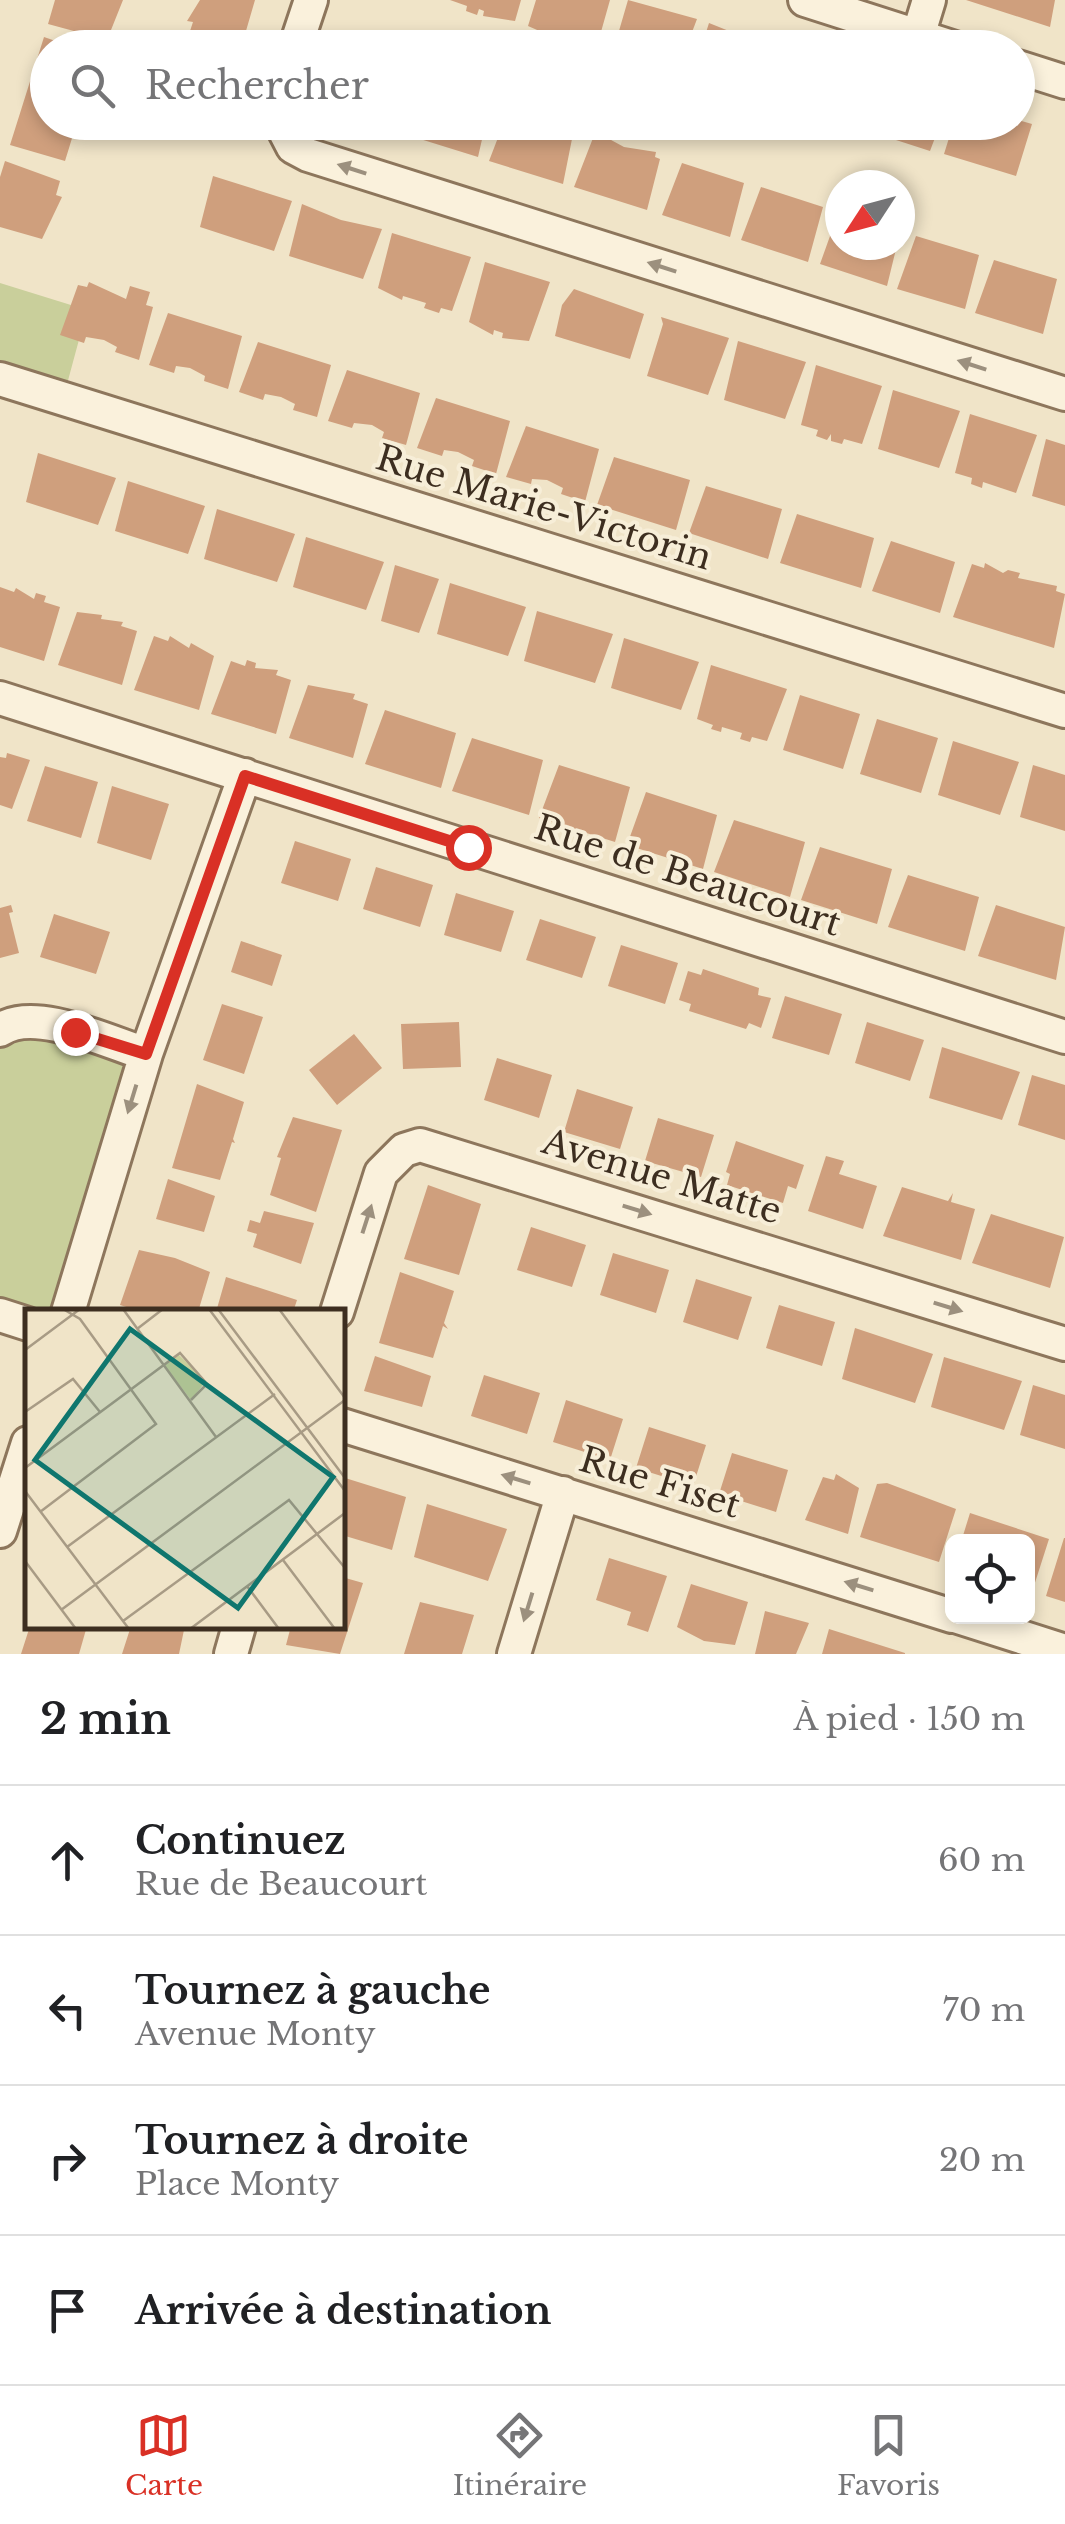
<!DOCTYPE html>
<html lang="fr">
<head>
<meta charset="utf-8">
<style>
  :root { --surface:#fff; --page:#f2f2f2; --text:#202124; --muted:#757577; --line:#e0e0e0; --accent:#d93025 }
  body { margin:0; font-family:"Libre Baskerville",serif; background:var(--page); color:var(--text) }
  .controls { position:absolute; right:30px; bottom:30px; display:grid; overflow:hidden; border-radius:15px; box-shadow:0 5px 15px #0003 }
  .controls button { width:90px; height:90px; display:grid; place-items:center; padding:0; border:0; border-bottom:2px solid var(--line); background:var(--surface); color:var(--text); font:50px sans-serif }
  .compass { position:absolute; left:825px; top:170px; width:90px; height:90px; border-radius:50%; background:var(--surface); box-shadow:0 5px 15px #0003; rotate:234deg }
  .stop { position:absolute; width:30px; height:30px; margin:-22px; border:8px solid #d93025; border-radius:50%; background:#fff }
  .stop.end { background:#d93025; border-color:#fff; box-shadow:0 2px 10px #0008 }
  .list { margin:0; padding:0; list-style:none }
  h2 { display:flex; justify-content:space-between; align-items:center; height:130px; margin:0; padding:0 40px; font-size:42px }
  h2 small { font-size:32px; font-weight:400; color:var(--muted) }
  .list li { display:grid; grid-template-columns:65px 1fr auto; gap:30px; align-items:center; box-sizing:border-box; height:150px; padding:0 40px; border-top:2px solid var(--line) }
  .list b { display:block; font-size:38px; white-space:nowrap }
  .list p { margin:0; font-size:32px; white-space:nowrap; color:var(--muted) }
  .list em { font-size:32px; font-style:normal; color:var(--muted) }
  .icon { flex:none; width:55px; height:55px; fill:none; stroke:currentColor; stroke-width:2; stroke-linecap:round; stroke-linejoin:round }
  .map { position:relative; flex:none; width:1065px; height:1654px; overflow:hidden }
  .search { position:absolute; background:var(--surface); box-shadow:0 5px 15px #0003; left:30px; right:30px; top:30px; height:110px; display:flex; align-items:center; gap:25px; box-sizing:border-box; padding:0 35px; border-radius:55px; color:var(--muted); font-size:38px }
  .sheet { height:730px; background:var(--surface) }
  nav { display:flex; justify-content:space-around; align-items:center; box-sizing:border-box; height:140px; border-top:2px solid var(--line); background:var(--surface); font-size:28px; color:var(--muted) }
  nav a { display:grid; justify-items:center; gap:5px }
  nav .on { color:var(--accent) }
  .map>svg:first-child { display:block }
  .green { fill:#c9cf9b }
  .building { fill:#cf9f7d }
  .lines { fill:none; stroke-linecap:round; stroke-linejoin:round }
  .street-casing { stroke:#8d765c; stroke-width:38 }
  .street { stroke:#faf1dc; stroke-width:32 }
  .oneway { fill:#9c907e }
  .route { stroke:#d93025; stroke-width:12 }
  .labels { text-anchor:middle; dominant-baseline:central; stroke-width:8; stroke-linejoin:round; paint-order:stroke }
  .street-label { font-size:35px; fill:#3d2e20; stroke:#f7eed8 }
  .inset-road { fill:none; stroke:#a89b85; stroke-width:2.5 }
  .view { fill:#0f766e; fill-opacity:0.15; stroke:#0f766e; stroke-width:5 }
  .inset-edge { fill:none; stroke:#3d2e20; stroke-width:5 }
</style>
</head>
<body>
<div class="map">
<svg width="1065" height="1654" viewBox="0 0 1065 1654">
  <rect width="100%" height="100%" fill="#f0e4c8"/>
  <path class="green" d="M0,283L87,310L63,399L0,379Z
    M10,1023L146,1054L68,1311L0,1315V1033Z"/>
  <path class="building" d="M55,0H123L107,40L48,24Z
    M200,0H255L241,48L190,31L193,22L187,21Z
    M450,0H521L515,21L483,16L484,11L479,9L477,15L466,11L467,6Z
    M536,0H610L597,46L576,40L575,45L565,42L564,35L560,40L528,26Z
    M628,0L697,19L686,48H614Z
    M966,0H1055L1050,27Z
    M709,23L744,37L785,48H701Z
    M44,37L73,47L48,48V122H77L65,161L10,145Z
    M1018,120L1032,124L1016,176L944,154L954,122Z
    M168,122H217L211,140Z
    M367,122H393V131L367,124Z
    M410,122H486L478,157L404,134Z
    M504,122L575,124L563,184L489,161Z
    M861,122H941L930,151L862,129Z
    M600,134L624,147L656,152L655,157L660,159L647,210L574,187L593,138L598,139Z
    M5,161L60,181L56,195L62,197L42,239L0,227V177Z
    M682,163L744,183L730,237L662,215Z
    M213,176L292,201L274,251L200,227Z
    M761,187L823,207L808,262L741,240Z
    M302,204L341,220L382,229L363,279L289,256Z
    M839,211L840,245H897L887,286L820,264Z
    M392,233L471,257L452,311L441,308L439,313L424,308L426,303L403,296L402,300L378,288Z
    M916,236L979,255L965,309L897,289Z
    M994,260L1057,279L1043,334L975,313Z
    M485,262L550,282L529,341L502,338L503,333L494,330L493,335L469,322Z
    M89,282L126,299L130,286L150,292L146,305L153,307L139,360L115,352L117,347L104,340L86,337L84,343L60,335L78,285L87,287Z
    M574,289L644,314L630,359L555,336L562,305Z
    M168,313L242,336L228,389L204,381L205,376L190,368L176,366L174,373L149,365Z
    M661,317L729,338L708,395L647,376L663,324Z
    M738,341L806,362L785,419L724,400Z
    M258,342L331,365L317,417L293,410L295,404L281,397L265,394L263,400L239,392Z
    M816,365L882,386L862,444L844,439L842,444L831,441V434L827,440L816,436L818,430L801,425Z
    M347,370L420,393L406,445L382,438L384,432L372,425L354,423L352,428L328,421Z
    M893,390L960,411L939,468L878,449Z
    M436,398L510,421L496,474L472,466L474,460L458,452L444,450L442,456L417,448Z
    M970,414L1037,435L1016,493L983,482L982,488L971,484L972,478L955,473Z
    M526,426L599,449L585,502L561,494L563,488L547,480L532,479L531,484L506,477Z
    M1046,439L1065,445V506L1032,496Z
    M38,453L116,478L98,525L26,502Z
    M614,457L690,480L676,530L597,505Z
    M128,481L205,506L188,554L115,531Z
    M706,486L782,509L768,559L689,533Z
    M217,509L295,534L277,582L204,559Z
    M797,514L874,538L861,588L780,563Z
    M306,537L384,562L366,610L293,587Z
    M891,541L955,562L940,613L872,591Z
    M985,563L1003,573L1008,570L1020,573L1018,578L1057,586L1056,591L1065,594L1054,648L953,617L972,564L984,568Z
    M395,565L439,579L419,633L381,621Z
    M450,583L526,607L508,656L437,634Z
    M0,587L14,592L16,588L34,599L36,593L46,596L44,602L60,607L44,661L0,647Z
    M537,611L613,634L595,683L524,661Z
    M77,612L102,615L101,619L123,622L121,626L137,631L122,685L58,665Z
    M154,636L168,641L170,636L189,648L191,643L214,656L199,710L134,690Z
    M624,638L699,662L681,710L611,688Z
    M247,660L256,663L255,668L278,670L276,675L291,680L276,734L211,714L231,661L245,666Z
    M711,665L787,689L767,741L752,737L750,742L740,739L742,733L722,727L721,732L711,729L713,725L697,719Z
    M308,685L355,694L353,699L368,704L353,758L289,738Z
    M800,695L860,714L843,769L783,750Z
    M385,710L456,733L441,788L365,764Z
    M877,719L938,738L921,793L860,774Z
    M472,738L543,760L529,815L452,791Z
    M953,741L1019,762L1000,815L938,795Z
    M7,753L30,760L12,809L0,805V757L6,758Z
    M559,765L630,787L615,842L539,818Z
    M1033,765L1065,775V831L1020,817Z
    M45,766L98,782L81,838L27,821Z
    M112,786L169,804L151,860L97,843Z
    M646,792L717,815L703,869L627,845Z
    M734,820L805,842L790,897L714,872Z
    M295,841L351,859L338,901L281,883Z
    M820,847L892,869L877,924L801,900Z
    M376,867L433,885L420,927L363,909Z
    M908,875L979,897L965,951L888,927Z
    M456,893L514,911L501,952L444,935Z
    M11,905L13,912L9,913L19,953L0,958V908Z
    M996,905L1065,927L1056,980L978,956Z
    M54,914L110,932L96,974L40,957Z
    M540,919L596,937L582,978L526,960Z
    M241,941L282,955L272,986L231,972Z
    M621,945L678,963L665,1004L608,986Z
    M703,969L759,988L758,995L771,998L761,1028L749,1023L746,1029L689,1011L691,1004L679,1000L688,971L701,975Z
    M785,996L842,1014L829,1055L772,1038Z
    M222,1004L263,1017L244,1074L203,1060Z
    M459,1022L461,1067L403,1069L401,1024Z
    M867,1022L924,1040L910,1081L855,1063Z
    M354,1034L382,1068L337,1105L309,1070Z
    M942,1047L1020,1072L1002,1120L929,1098Z
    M497,1058L552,1075L539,1118L484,1100Z
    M1032,1075L1065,1085V1140L1018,1125Z
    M197,1084L244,1102L233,1139L235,1143L232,1142L220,1180L172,1168Z
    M577,1089L633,1107L620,1149L564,1132Z
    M293,1117L342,1130L316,1212L270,1195L281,1158L277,1157Z
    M658,1118L714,1135L701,1177L645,1161Z
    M736,1141L804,1165L796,1189L788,1186L783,1203L727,1185L730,1174L726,1172Z
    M826,1156L844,1161L839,1174L877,1186L863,1229L808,1211Z
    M168,1179L215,1196L204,1232L156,1219Z
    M428,1185L481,1204L459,1275L404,1259Z
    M902,1187L948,1201L953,1193L951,1202L975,1209L961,1260L883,1236Z
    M264,1211L314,1223L301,1264L253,1247L257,1234L247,1231L250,1220L260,1223Z
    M991,1214L1064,1237L1050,1288L972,1263Z
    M531,1227L586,1245L572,1287L517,1270Z
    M139,1250L175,1258L210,1272L198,1312H142L120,1305Z
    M613,1253L669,1270L656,1313L600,1295Z
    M400,1272L454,1291L444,1323L448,1329L443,1326L433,1358L379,1343Z
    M226,1277L297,1300L293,1312H216Z
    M696,1279L752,1297L738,1340L683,1322Z
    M779,1305L835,1322L822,1366L766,1348Z
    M855,1328L933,1354L915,1403L842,1379Z
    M375,1356L431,1376L422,1407L364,1391Z
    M944,1357L1022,1381L1004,1430L931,1407Z
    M484,1375L540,1393L527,1434L471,1416Z
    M1033,1385L1065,1395V1449L1020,1435Z
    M566,1400L623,1419L610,1460L553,1442Z
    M649,1427L706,1445L693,1486L636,1468Z
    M732,1453L788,1470L776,1512L719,1494Z
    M836,1474L859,1488L848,1534L805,1520L823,1477L834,1480Z
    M342,1477L406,1497L392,1550L342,1535Z
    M887,1483L956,1509L939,1562L860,1537L877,1484Z
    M427,1504L507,1529L488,1581L414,1557Z
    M970,1513L1049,1539L1032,1592L1028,1591V1542H961Z
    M1064,1538H1065V1602L1046,1596Z
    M609,1558L667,1576L648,1632L627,1625L631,1612L596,1600Z
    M342,1577L363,1583L340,1654L286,1645L291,1626H342Z
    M691,1584L748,1602L735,1645L704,1641L677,1627Z
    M420,1602L474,1615L462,1654H404Z
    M765,1611L809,1623L796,1654H755Z
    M30,1626H87L79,1654H21Z
    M131,1626L184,1630L179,1654H122Z
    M829,1629L905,1653V1654H822Z"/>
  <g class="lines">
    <g class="street-casing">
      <path id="street" d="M805,0L955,48
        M918,36L929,0
        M295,48L311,0
        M1018,67L1065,82
        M280,122L293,147L308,155L1065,394
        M0,379L1065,711
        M0,698L1065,1037
        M0,1030C34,1006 108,1042 146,1054
        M68,1312L146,1054L245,775
        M337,1312L381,1173L404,1150L420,1145L1065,1344
        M0,1315L28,1324
        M342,1425L952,1616
        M0,1531L28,1443
        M955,1616L1065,1651
        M231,1654L239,1626
        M514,1654L563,1493"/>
    </g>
    <use href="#street" class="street"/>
  </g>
  <defs><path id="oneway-solid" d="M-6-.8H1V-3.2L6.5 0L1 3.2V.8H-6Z" transform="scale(2.5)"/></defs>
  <g class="oneway">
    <use href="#oneway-solid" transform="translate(352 169) rotate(-162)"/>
    <use href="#oneway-solid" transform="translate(662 267) rotate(-162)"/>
    <use href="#oneway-solid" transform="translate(972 365) rotate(-162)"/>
    <use href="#oneway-solid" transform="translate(132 1099) rotate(107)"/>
    <use href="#oneway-solid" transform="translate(637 1210) rotate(17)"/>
    <use href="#oneway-solid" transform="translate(367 1219) rotate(-72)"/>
    <use href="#oneway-solid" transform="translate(948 1307) rotate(17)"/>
    <use href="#oneway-solid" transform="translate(516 1479) rotate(-163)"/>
    <use href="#oneway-solid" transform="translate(859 1586) rotate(-163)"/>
    <use href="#oneway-solid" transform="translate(528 1607) rotate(107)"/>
  </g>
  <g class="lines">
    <path class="route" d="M75,1032L146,1054L245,776L468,847"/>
  </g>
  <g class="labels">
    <g class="street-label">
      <text transform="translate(544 507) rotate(17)">Rue Marie-Victorin</text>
      <text transform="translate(688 875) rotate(18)">Rue de Beaucourt</text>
      <text transform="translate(662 1176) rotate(17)">Avenue Matte</text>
      <text transform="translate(660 1482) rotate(17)">Rue Fiset</text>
    </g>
  </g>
  <g transform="translate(25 1309)">
    <rect width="320" height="320" fill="#f0e4c8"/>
    <path d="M153,45L181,72L166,91L139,56Z" fill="#c9cf9b"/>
    <path class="inset-road" d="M98,0L191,128M184,0L320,182M193,0L320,169M254,0L320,89M112,20L138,0M0,41L55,0M0,103L48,70L75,103M0,159L155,44L182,75L166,91M0,182L104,320M15,203L131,115L55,10L38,0M42,238L250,85M258,251L310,320M0,252L51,320M222,277L254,320M36,301L320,91M98,312L264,191L320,259M165,320L320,204"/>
    <path class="view" d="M105,20L308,168L213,299L10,151Z"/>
    <rect width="320" height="320" class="inset-edge"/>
  </g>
</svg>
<div class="controls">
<button><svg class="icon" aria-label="locate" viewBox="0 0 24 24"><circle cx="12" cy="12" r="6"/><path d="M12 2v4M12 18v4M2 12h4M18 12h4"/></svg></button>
</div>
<svg class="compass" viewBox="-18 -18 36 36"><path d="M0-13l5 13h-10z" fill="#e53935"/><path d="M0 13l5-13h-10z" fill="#757577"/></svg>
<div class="stop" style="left:468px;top:847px"></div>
<div class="stop end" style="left:75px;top:1032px"></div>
<div class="search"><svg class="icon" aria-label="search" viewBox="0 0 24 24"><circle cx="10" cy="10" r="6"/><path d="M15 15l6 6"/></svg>Rechercher</div>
</div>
<section class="sheet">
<h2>2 min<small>À pied · 150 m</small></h2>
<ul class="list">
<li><svg class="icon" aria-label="ahead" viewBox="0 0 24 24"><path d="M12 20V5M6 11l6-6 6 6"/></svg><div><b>Continuez</b><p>Rue de Beaucourt</p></div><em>60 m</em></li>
<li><svg class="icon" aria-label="left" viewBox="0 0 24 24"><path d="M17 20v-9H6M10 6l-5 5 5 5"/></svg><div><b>Tournez à gauche</b><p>Avenue Monty</p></div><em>70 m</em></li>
<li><svg class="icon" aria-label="right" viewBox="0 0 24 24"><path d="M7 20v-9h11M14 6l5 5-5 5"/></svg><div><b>Tournez à droite</b><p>Place Monty</p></div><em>20 m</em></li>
<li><svg class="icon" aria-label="arrive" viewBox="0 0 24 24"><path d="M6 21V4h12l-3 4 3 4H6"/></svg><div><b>Arrivée à destination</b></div></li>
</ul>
</section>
<nav>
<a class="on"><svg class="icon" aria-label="map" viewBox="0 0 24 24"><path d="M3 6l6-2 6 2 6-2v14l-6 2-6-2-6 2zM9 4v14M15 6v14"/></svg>Carte</a>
<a><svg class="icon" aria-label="directions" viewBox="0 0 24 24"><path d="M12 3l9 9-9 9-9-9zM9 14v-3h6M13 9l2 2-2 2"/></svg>Itinéraire</a>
<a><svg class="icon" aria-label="saved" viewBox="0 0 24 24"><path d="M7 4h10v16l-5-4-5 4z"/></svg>Favoris</a>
</nav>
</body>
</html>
